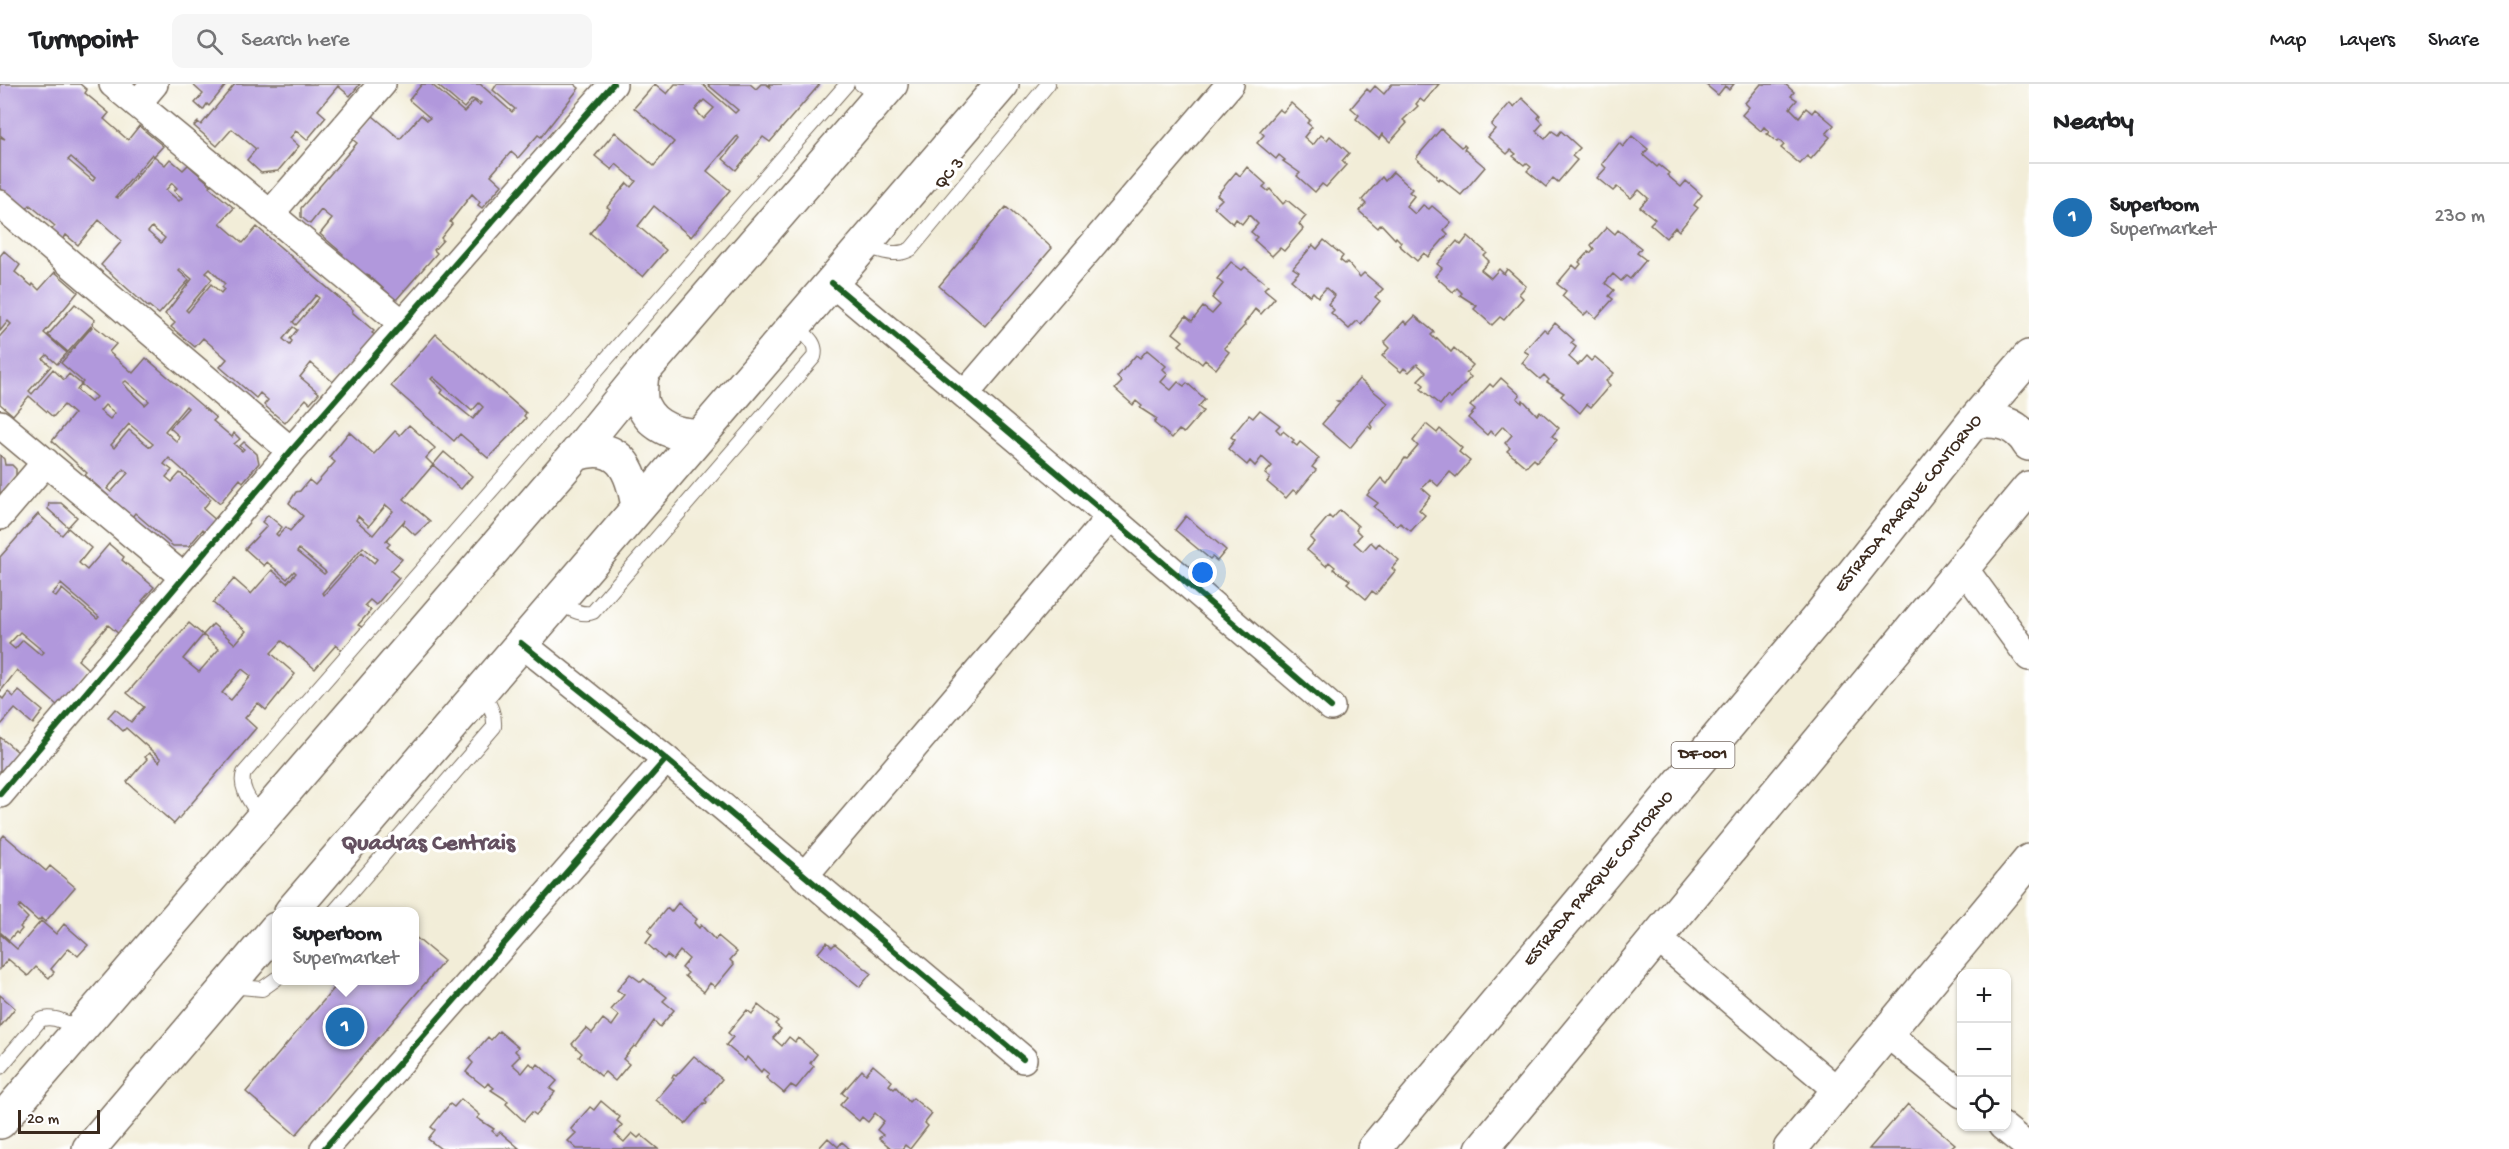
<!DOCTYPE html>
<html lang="en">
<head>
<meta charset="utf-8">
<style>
  :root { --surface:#fff; --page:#f6f6f6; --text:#202124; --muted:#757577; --line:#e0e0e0; --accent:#1f6fb2 }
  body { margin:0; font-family:"Gochi Hand",sans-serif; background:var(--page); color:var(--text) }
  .controls { position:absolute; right:18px; bottom:18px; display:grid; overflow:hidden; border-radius:12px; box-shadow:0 2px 4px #0004 }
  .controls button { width:54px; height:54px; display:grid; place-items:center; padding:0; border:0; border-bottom:2px solid var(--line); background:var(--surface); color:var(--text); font:30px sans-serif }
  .scale { position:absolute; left:18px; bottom:15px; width:82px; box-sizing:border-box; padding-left:6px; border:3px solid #3b2a1e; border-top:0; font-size:16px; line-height:21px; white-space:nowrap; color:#3b2a1e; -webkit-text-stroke:4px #fff; paint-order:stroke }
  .you { position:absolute; left:1203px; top:489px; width:21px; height:21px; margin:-15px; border:4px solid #fff; border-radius:50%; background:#1a73e8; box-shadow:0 0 0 9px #1a73e833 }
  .badge { display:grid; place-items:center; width:39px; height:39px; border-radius:50%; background:var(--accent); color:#fff; font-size:20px; font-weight:700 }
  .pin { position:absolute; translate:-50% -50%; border:3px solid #fff; box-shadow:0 2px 6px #0006 }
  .popup { position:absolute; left:272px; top:823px; width:147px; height:78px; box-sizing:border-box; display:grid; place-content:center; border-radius:12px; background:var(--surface); filter:drop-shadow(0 2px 4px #0005); font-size:20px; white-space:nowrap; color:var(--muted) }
  .popup b { font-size:22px; color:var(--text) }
  .popup::after { content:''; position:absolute; left:50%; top:100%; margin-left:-12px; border:12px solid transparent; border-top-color:var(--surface) }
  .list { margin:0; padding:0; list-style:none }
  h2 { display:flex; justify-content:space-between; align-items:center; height:78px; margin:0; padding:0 24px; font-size:26px }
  h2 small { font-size:20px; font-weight:400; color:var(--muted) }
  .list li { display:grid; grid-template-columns:39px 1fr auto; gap:18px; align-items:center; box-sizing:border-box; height:108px; padding:0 24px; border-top:2px solid var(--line) }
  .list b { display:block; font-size:22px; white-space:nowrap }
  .list p { margin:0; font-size:20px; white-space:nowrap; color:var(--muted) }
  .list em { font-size:20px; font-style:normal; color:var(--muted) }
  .icon { flex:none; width:33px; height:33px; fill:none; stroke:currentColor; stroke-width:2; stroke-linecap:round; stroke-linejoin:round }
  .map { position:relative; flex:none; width:2029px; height:1065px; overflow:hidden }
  header { display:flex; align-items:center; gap:36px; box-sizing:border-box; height:84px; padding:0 30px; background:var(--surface); border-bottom:2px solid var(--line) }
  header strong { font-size:28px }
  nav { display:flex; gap:33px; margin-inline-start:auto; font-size:21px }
  .search { width:420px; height:54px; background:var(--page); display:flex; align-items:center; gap:15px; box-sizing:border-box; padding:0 21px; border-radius:12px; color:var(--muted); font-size:22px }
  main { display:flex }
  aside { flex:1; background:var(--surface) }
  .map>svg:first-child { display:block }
  .building { fill:#b198dc; fill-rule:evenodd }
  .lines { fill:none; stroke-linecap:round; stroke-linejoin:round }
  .service-casing { stroke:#7b6e5f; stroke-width:16 }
  .minor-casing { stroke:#7b6e5f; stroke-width:30 }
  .tertiary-casing { stroke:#7b6e5f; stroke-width:36 }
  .secondary-casing { stroke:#7b6e5f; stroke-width:36 }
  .trunk-casing { stroke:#7b6e5f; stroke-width:36 }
  .service { stroke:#fff; stroke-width:14 }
  .minor { stroke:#fff; stroke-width:27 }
  .tertiary { stroke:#fff; stroke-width:33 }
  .secondary { stroke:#fff; stroke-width:33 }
  .trunk { stroke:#fff; stroke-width:33 }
  .cycleway-casing { stroke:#fff; stroke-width:10 }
  .cycleway { stroke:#1b5e20; stroke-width:6 }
  .labels { text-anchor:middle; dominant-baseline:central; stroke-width:6; stroke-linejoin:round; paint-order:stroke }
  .shield { fill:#fff; stroke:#766a62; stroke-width:1.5 }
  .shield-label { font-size:16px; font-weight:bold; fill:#3b2a1e }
  .street-label { font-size:18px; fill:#3b2a1e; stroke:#fff }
  .district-label { font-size:24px; font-weight:bold; fill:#645060; stroke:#fff }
</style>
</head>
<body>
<header>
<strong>Turnpoint</strong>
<div class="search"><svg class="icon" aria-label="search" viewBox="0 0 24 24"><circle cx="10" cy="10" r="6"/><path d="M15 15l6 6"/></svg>Search here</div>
<nav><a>Map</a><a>Layers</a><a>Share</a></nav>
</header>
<main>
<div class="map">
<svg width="2029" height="1065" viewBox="0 0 2029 1065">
  <rect width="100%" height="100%" fill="#fff"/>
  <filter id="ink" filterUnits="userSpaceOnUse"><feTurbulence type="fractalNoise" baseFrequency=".0167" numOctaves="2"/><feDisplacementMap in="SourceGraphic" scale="12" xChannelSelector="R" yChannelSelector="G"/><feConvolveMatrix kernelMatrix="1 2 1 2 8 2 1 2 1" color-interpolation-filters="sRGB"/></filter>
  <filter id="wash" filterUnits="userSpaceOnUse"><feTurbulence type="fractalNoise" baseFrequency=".008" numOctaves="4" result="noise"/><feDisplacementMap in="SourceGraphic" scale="24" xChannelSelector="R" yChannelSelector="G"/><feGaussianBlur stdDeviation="1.35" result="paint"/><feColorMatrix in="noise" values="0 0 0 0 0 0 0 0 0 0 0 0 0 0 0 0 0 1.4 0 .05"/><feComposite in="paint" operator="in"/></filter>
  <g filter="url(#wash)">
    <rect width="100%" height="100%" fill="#f2edd8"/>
    <g id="blocks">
      <path class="building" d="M0,0H80L87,6L85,9L109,29L104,35L128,56L139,42L163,62L154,72L165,81L170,75L183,86L188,81L211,101L209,103L234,124L220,139L243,159L257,143L353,226L352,228L374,247L372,249L376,252L333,298L311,279L300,293L319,309L310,319L306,315L285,339L264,321L268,316L260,309L256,314L220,283L227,275L203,254L195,263L171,243L175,239L165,230L192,195L180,185L179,187L189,196L159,230L149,222L148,223L101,181L122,157L99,136L78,161L66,151L63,156L51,146L55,142L30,121L27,125L0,104V53L5,55L0,51ZM152,70L154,72L118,114L116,113ZM71,73L95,94L93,97L68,76ZM172,99L177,104L174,107L182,114L179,117L166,106ZM152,143L165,154L161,159L148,148ZM210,185L225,200L222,203L224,205L221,209L211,200L188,228L186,226L212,195L206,189ZM316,211L319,214L296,241L293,238ZM293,243L297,246L290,255L292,257L290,261L283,255Z
        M192,0H227L209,22L207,20L203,26L195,19L203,10Z
        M235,0H360L350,12L338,2L318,26L326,33L307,56L296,47L290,54L299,62L278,87L261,89L247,76L256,65L232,45L217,62L194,42L198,38L201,41Z
        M422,0H431L464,28L474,17L479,21L481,19L472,15L464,24L436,0H480L512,28L515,25L493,6L497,0H574L579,4L541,53L538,51L518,74L511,68L491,91L502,101L482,124L478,121L480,118L472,110L450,138L452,140L441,154L443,156L434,166L437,169L396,216L367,190L363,195L340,173L343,170L320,150L332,135L321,126L310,140L301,133V124L357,59L352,55L373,32L400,55L421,31L427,36L430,34L409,16Z
        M655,0L667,10L675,0H702L735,29L738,26L707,0H750L756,5L761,0H766L770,3L769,0H820L770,58L763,53L736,86L723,75L739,54L737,52L707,87L730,106L691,153L654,122L638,142L666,166L643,193L590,149L610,125L607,123L627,99L631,103L636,97L616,80L612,86L595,72L615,48L654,82L674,58L634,24ZM704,16L714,24L704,35L695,26Z
        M1392,0H1439L1424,18L1420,15L1416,20L1418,22L1403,36L1407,39L1390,58L1382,50L1379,55L1356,35L1359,31L1351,24L1367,5L1370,8L1375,2L1384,10Z
        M1705,0H1734L1729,6L1725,2L1718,11Z
        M1761,0H1785L1794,8L1791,12L1797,16L1790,24L1799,33L1806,24L1812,29L1815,25L1834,41L1826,50L1830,53L1811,75L1807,72L1800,80L1781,64L1784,61L1779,56L1777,58L1767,50L1769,48L1764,43L1761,47L1742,31L1749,23L1745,19Z
        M1522,14L1540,31L1538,34L1543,39L1536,47L1545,55L1552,47L1558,51L1561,47L1580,64L1572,72L1577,76L1558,98L1553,94L1546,103L1527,87L1531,83L1526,79L1524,81L1513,72L1516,70L1511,66L1507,70L1488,53L1495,45L1491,41L1510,19L1514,23Z
        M1291,19L1310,36L1307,39L1312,43L1304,53L1313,61L1321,51L1327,56L1330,52L1349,69L1342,77L1346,81L1326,103L1322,100L1315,108L1297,92L1300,89L1283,77L1285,76L1279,71L1276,75L1257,59L1264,51L1260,47L1279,25L1283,28Z
        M1441,45L1461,63L1464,61L1466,63L1464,65L1485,83L1461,111L1440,94L1438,96L1436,94L1437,92L1416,74Z
        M1632,52L1648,65L1643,71L1657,83L1659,81L1669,89L1667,91L1681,103L1686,97L1702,111L1694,121L1698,124L1679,147L1675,143L1666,154L1650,140L1655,135L1640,123L1648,114L1639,106L1631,114L1617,103L1613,107L1597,94L1606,84L1602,80L1619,59L1623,63Z
        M1247,83L1266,100L1263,103L1268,107L1270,105L1283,120L1287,116L1306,132L1299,140L1303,145L1284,167L1280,164L1272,172L1254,156L1257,153L1251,148L1258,140L1249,131L1242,140L1236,135L1233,140L1214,123L1222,115L1217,111L1236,88L1240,92Z
        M1393,88L1412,105L1409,108L1414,112L1406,122L1415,130L1423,121L1429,125L1432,122L1451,138L1444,146L1448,150L1428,173L1424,169L1417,177L1399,161L1401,158L1396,153L1395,155L1381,140L1378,144L1359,127L1366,120L1362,116L1382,93L1385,97Z
        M1006,123L1052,164L985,242L939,202Z
        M1607,143L1615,150L1618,146L1641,164L1637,169L1646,176L1630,195L1626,192L1621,197L1613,190L1605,199L1614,206L1609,212L1613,215L1596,234L1588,227L1584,231L1562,212L1566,207L1557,200L1573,181L1577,185L1581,180L1579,178L1588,168L1590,169L1594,165L1591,161Z
        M1468,152L1487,169L1484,172L1489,177L1481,186L1491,194L1499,185L1504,190L1507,185L1526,202L1519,210L1523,214L1504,236L1500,233L1492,241L1474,225L1477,222L1460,211L1462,209L1457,204L1453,208L1435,192L1442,184L1437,180L1457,157L1461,161Z
        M1324,156L1343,172L1340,176L1345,180L1347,178L1360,193L1364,189L1383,205L1375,213L1380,217L1361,240L1357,237L1349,245L1331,229L1334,226L1328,220L1335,212L1326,204L1318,213L1313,208L1310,212L1291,196L1299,188L1293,184L1313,161L1317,165Z
        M4,167L20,181L15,188L32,202L33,200L39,206L55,188L78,208L44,249L67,269L57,280L47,271L43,275L51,282L29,307L32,310L53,285L64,296L69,290L81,300L77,306L91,318L96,313L81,300L83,298L61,279L92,243L91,242L68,268L48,251L75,220L95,236L92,240L116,260L109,268L133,289L146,274L216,334L213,337L232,353L234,349L240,355L234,360L242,367L244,365L240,362L244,358L257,370L259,379L243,398L240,395L220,419L169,374L164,380L172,386L166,393L172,398L180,389L211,415L203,425L217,437L207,449L203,445L189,462H173L135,429L132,433L85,391L87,389L52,357L74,330L64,321L53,333L29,312L13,331L0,320V252L11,240L8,237L0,247V172ZM126,297L149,317L145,321L129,306L123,299ZM105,321L115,329L110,335L100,327ZM186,322L188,324L170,344L179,352L177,358L165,347ZM129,340L153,360L150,363L129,346L114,364L111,361ZM124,385L128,389L111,408L107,405Z
        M1231,178L1242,186L1245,183L1268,201L1264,205L1275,214L1261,230L1255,225L1244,240L1245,241L1224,264L1229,268L1216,285L1205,276L1202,280L1179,261L1183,257L1173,249L1186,232L1192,237L1203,223L1212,230L1220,221L1212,214L1223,200L1217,195Z
        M1415,232L1434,248L1431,251L1436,256L1437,254L1451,268L1454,264L1473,281L1466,289L1471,293L1451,315L1447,312L1440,321L1421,305L1424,301L1418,296L1426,288L1417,280L1409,288L1404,284L1401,288L1382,272L1389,264L1384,259L1404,237L1407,240Z
        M1555,239L1574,256L1571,259L1576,263L1569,273L1578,281L1586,272L1591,277L1595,273L1614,289L1606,297L1610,301L1591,323L1587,320L1580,329L1561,312L1564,309L1547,298L1549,296L1544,291L1540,295L1522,279L1529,270L1524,267L1544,245L1548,248Z
        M436,250L526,329L524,332L526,334L520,341L488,374L460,350L454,357L391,302ZM433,293L472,327L479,319L483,323L473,335L441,309L443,306L431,295Z
        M1147,266L1166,282L1163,285L1168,290L1161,298L1171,306L1178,298L1184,302L1187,299L1205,315L1198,323L1203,327L1184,349L1179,346L1172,354L1154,339L1157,335L1140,324L1142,322L1136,317L1133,321L1115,305L1122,298L1117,293L1136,271L1140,274Z
        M1501,294L1520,311L1517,314L1522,319L1523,316L1537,331L1540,327L1559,344L1552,352L1557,356L1537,378L1534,375L1526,383L1507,367L1510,364L1505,359L1512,351L1503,342L1495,351L1490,347L1487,351L1468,334L1475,326L1470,322L1490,300L1493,303Z
        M1359,295L1388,319L1370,340L1372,343L1371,345L1368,342L1350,364L1322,340L1340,319L1337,317H1341Z
        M1260,326L1280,341L1276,345L1281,350L1283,347L1294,356L1292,358L1297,362L1300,358L1319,374L1312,383L1316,386L1297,409L1293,406L1286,414L1267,398L1270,394L1265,390L1272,382L1262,373L1255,382L1250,377L1247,381L1228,365L1235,356L1231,353L1249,331L1253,334Z
        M1426,340L1437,349L1440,345L1462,364L1459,368L1470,377L1456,393L1450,388L1438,402L1430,395L1422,404L1431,412L1419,426L1425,431L1411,447L1400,439L1397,442L1374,423L1378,419L1367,411L1381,394L1387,400L1405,374L1407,375L1418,362L1413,357Z
        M409,341L435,364L426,374L433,381L404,415L430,437L415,451L403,440L405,436L386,457L390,460L387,463L402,475L391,487L399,494L376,521L370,516L365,521L371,526L358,541L362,543L342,566L336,561L315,585L282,557L271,569L295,590L266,626L258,619L245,634L256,644L174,740L127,698L147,675L145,673L149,669L159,678L161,675L126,644L123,647L108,633L115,625L131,638L144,623L127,609L189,539L203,551L183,575L199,588L219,565L203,551L213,540L235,560L246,547L213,519L234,495L251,510L272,486L287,499L296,489L294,487L287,495L267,478L264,482L245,465L267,442L262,438L268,431L282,443L276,450L278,452L286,443L290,447L303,432L289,419L296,408L300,407L309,396L315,401L335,378L329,373L349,348L374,370L395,347L400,351ZM386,421L393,427L373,451L356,436L358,432L369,442ZM363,463L377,475L374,479L362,468L324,511L322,509ZM299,465L326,488L324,490L297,468ZM242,585L251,592L231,616L222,609Z
        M444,368L472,392L461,405L433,381Z
        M0,371L4,375L5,381H12L16,385V393L0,412Z
        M49,419H61L77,433L68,443L48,425Z
        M1340,426L1358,442L1356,446L1361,451L1354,459L1363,467L1371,458L1376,463L1379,459L1399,476L1392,484L1395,487L1376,510L1372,507L1366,515L1347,499L1350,496L1333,485L1335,483L1329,478L1326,482L1307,466L1314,458L1310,454L1329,432L1332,435Z
        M38,430L62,451L68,444L91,464L79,479L87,486L109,460L124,473L122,476L154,503L142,517L145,520L119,550L108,541L78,576L89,586L58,622L17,586L0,608V473ZM61,500L99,533L97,535L62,505L56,513L52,510ZM20,548L44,568L41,571L23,556L15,565L9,560Z
        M1186,432L1226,466L1217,477L1212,473L1210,475L1175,446Z
        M19,607L43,627L33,640L15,625L0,642V612L3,615L8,608L14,613Z
        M0,653L18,668L0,689Z
        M4,751L46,787L50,782L75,803L45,838L41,834L38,837L20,821L18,824L28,834L20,843L22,845L18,850L16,848L9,856L0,848V756Z
        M678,819L697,835L694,839L699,844L701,841L715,856L718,852L737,868L730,876L734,880L715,903L710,899L704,908L685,892L688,889L682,884L689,875L680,867L673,876L667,871L664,875L646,859L652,851L648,847L667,824L671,828Z
        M41,837L56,850L64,840L88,861L78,872L69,864L51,885L54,888L49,894L36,883L28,892L8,875L0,885V850L17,865Z
        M414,852L444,877L296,1051L246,1008L341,896H414Z
        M827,858L832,863L835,860L871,889L860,903L818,869Z
        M630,890L641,898L644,895L667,913L663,917L674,926L660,943L654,937L636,963L634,962L623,975L629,980L615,997L605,988L601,992L579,973L582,969L572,960L586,944L592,949L603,935L612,942L619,932L611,926L624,911L617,906Z
        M0,911L15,924L0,943Z
        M758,921L778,937L775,940L781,945L773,954L782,962L789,953L795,958L798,954L817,970L810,979L814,982L796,1004L791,1001L784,1009L766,994L769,990L763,985L761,988L747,973L745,977L726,961L733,953L728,949L747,926L752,930Z
        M499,947L518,963L515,967L520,972L512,980L522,989L530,979L535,984L538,980L557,997L550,1005L555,1008L536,1031L532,1028L524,1037L506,1020L508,1017L491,1006L494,1004L488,999L485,1003L466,988L473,979L469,975L488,953L491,956Z
        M694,972L722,995L705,1016L707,1018L706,1020L704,1019L686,1040L656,1016L674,995L672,993L674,991L676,992Z
        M873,981L892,997L889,1001L894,1005L896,1003L909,1018L913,1014L932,1030L925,1039L928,1042L910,1065L905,1061L902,1065H892L879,1054L883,1051L877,1046L884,1037L875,1029L868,1038L862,1033L859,1037L840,1021L847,1013L842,1009L862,986L866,990Z
        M461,1015L480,1031L477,1034L494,1045L492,1047L497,1051L500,1048L519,1064L441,1065L428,1055L435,1046L431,1043L450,1020L454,1023Z
        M601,1017L620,1033L617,1037L622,1041L615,1050L624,1058L632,1049L638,1054L641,1051L658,1065H577L568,1057L576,1049L571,1045L590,1023L594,1026Z
        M1908,1020L1955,1060L1949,1065H1869Z
        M828,1054L838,1063L842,1058L850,1065H818Z"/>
    </g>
  </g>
  <g filter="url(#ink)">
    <use href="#blocks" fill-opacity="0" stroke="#7b6e5f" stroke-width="1.5"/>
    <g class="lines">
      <g class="service-casing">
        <path id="service" d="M861,0L880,13
          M864,162C880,166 896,174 911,165L1048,0
          M557,518C567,523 582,533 593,528L814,273C818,258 805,251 795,241
          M261,734C253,721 238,704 244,689L847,0
          M334,828L494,643C495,628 489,620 482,608
          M230,902L262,905L276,895
          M0,983L40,936C53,930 67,940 79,944"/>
      </g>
      <g class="minor-casing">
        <path id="minor" d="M113,0L402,239
          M137,20L154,0
          M0,120L291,367
          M271,129L382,0
          M832,199L1110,433L1331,623
          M965,310L1230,0
          M0,340L182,492
          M0,432L46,378
          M1963,483L2029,573
          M521,559L666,675L1023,975
          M0,710L291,367L613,0
          M804,792L1110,433
          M1656,853L1838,1007
          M1886,949L1962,1010
          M2002,1042L2029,1064
          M324,1065L666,675"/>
      </g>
      <g class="tertiary-casing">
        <path id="tertiary" d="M1790,1065L2029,777"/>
      </g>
      <g class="secondary-casing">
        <path id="secondary" d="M642,289C641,299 639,313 643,322C653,344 678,352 700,351
          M576,370C620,356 632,386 638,423
          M291,828L1002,0
          M0,1038L576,370L642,289L891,0
          M89,1065L276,845"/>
      </g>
      <g class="trunk-casing">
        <path id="trunk" d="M1974,337C1998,336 2016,338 2029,360
          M1374,1065L1822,529L1974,337L2029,273
          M1482,1065L2029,404"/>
      </g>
      <use href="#service" class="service"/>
      <use href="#minor" class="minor"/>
      <use href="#tertiary" class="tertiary"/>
      <use href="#secondary" class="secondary"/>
      <use href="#trunk" class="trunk"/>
      <g class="cycleway-casing">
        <path id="cycleway" d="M832,199L1110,433L1331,623
          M521,559L666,675L1023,975
          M0,710L291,367L613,0
          M324,1065L666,675"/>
      </g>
      <use href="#cycleway" class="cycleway"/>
    </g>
  </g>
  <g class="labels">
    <rect class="shield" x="1671.5" y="658" width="63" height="26" rx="4.5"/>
    <g class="shield-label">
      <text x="1703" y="671">DF-001</text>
    </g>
    <g class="street-label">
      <text transform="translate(950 90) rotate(-50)">QC 3</text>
      <text transform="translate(1909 420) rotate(-51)">ESTRADA PARQUE CONTORNO</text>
      <text transform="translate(1599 795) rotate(-50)">ESTRADA PARQUE CONTORNO</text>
    </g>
    <g class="district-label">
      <text x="428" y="760">Quadras Centrais</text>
    </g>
  </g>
</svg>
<div class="controls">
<button>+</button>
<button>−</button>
<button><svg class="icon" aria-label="locate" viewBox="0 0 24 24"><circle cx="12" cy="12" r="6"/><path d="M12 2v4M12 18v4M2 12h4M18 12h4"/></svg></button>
</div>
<div class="scale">20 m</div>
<div class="you"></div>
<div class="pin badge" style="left:345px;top:943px">1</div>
<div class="popup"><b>Superbom</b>Supermarket</div>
</div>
<aside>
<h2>Nearby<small></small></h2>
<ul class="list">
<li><span class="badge">1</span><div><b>Superbom</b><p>Supermarket</p></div><em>230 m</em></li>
</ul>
</aside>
</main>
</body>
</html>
